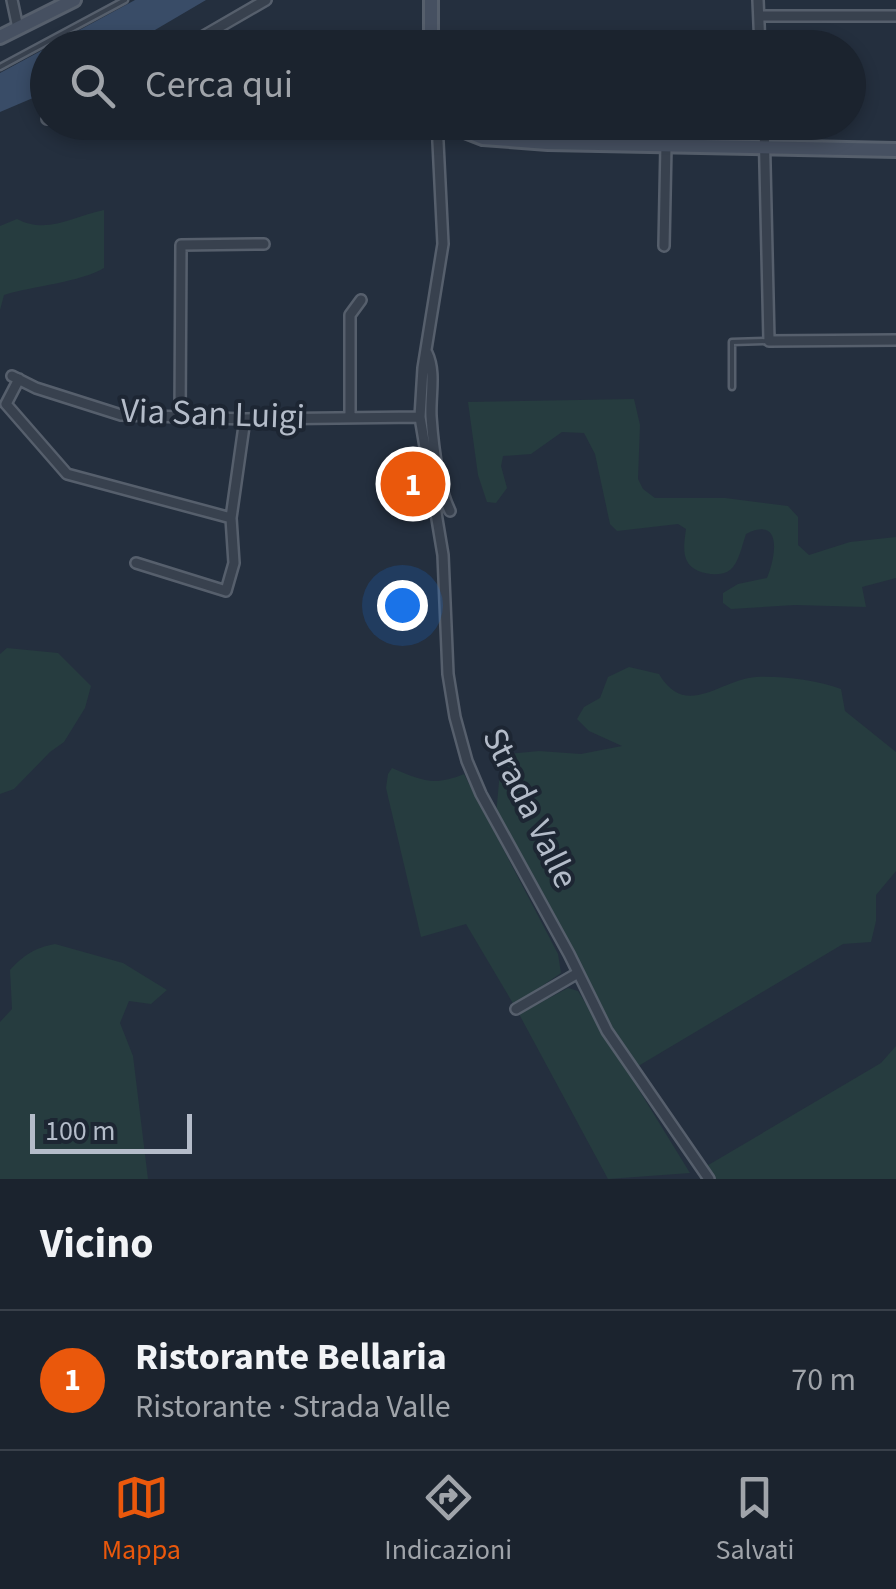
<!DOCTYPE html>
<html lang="it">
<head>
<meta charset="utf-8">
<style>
  :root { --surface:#1b232e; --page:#282f3a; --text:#f1f3f6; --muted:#a0a4aa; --line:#39404a; --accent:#ea580c }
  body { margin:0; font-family:"Source Sans 3",sans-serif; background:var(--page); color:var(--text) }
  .scale { position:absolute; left:30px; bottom:25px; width:162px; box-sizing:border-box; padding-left:10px; border:5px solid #b4bcc9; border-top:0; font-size:28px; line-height:35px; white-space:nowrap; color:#b4bcc9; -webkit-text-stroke:8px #1d2633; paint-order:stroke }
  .you { position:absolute; left:402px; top:605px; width:35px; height:35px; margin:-25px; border:8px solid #fff; border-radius:50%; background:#1a73e8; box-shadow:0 0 0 15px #1a73e833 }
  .badge { display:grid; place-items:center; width:65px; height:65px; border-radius:50%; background:var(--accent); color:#fff; font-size:32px; font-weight:700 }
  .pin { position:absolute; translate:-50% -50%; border:5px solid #fff; box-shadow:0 2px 10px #0006 }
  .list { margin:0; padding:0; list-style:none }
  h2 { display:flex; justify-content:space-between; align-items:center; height:130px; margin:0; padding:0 40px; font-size:42px }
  h2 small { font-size:32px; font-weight:400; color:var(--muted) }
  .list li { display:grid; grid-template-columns:65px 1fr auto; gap:30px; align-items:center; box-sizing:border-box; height:140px; padding:0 40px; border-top:2px solid var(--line) }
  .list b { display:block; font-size:38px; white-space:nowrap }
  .list p { margin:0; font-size:32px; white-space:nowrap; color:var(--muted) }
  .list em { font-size:32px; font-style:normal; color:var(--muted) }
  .icon { flex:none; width:55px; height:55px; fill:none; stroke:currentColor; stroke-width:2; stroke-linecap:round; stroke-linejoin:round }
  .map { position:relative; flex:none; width:896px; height:1179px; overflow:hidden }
  .search { position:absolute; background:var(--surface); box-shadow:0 5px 15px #0003; left:30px; right:30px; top:30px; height:110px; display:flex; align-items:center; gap:25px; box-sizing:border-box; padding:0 35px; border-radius:55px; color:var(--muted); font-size:38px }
  .sheet { height:270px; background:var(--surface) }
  nav { display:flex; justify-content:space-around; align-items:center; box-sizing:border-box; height:140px; border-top:2px solid var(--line); background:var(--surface); font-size:28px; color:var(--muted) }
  nav a { display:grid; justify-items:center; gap:5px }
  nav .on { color:var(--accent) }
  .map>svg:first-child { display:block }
  .green { fill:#263c3f }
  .water { fill:#394c67 }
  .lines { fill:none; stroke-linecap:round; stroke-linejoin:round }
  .lane-casing { stroke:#565f6c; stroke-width:9 }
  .street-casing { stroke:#565f6c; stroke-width:14 }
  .secondary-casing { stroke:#565f6c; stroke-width:18 }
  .lane { stroke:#38414e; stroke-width:4 }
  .street { stroke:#38414e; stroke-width:9 }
  .secondary { stroke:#465061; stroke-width:12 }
  .labels { text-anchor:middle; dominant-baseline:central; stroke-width:8; stroke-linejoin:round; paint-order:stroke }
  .street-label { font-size:35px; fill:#b4bcc9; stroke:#1d2633 }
</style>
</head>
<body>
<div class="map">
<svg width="896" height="1179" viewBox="0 0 896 1179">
  <rect width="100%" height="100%" fill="#242f3e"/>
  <path class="green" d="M104,210V268C81,282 33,286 4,295L0,310V226L17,219C48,235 73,216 104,210Z
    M634,399L640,425L638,479L643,489L655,498H725L788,506L798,517V545L809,555L850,542L896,537V578L862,587L866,607L795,605L731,609L723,603V593L738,584L767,578C775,559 784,515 746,534C742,545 739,563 730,570C719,579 692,573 687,561C682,551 685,538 686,529L678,524L617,531L610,524L595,454L584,433L562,432L531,454L503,456L501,466L507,488L496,503L487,502L478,475L468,402Z
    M7,648L58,653L91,686L85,708L64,742L50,752L14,789L0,794V654Z
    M629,667L659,674C686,720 721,679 756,677C784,676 815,680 841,689L845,711L896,752V871L876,895V921L871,942L843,944L635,1068L612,1031L496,815L500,771L508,754L539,751L581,754L622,746L589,731L577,719L584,707L600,698L608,677Z
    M392,768C421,780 433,787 464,774L558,954L561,973L514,1005L466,924L421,937L386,788L388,774Z
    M55,944L123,963L167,990L151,1004L129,1001L120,1023L133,1056L148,1179H0V1022L12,1009L10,970C24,955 34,948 55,944Z
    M568,988L578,991L690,1173L608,1179L519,1014Z
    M896,1046V1179H713L705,1167L881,1063Z"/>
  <path class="water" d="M135,0H206L126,47L48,48L47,92L0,112V73Z"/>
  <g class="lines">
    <g class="lane-casing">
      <path id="lane" d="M0,67L125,0
        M732,387V342L767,341"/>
    </g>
    <g class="street-casing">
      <path id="street" d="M12,0L18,28
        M758,0L760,48
        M759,16H896
        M183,48L266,0
        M47,119H48
        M437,122L443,244L423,368L420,417L443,555L448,674L455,717L467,761L481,794L569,954L607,1031L709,1179
        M510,122L511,140
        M764,122L769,341L896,340
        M664,246L666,145
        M427,353C436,372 430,395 431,416C433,446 437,484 450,511
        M12,376L36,388L121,415L245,419L420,417
        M19,379L6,404L67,474L231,518L245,419
        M350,417V315L361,300
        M180,418L181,245L264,244
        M136,563L226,591L234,563L231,518
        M516,1009L578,973"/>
    </g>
    <g class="secondary-casing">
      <path id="secondary" d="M431,0V48
        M0,37L74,0
        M453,122L460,129L483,138L548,143L896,150"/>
    </g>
    <use href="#lane" class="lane"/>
    <use href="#street" class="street"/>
    <use href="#secondary" class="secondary"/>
  </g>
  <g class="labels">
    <g class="street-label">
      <text transform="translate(213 414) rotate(2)">Via San Luigi</text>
      <text transform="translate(530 808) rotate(64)">Strada Valle</text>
    </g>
  </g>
</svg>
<div class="scale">100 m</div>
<div class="you"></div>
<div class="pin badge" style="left:413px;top:484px">1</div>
<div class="search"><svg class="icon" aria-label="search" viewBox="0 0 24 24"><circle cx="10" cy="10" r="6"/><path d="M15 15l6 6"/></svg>Cerca qui</div>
</div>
<section class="sheet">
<h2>Vicino<small></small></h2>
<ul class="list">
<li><span class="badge">1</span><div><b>Ristorante Bellaria</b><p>Ristorante · Strada Valle</p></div><em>70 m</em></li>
</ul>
</section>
<nav>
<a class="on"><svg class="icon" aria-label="map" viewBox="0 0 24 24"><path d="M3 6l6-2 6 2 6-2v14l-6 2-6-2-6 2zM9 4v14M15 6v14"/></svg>Mappa</a>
<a><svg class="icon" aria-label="directions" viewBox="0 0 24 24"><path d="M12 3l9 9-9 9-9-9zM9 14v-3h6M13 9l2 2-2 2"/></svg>Indicazioni</a>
<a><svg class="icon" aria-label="saved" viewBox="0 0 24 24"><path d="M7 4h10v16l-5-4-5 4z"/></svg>Salvati</a>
</nav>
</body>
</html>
